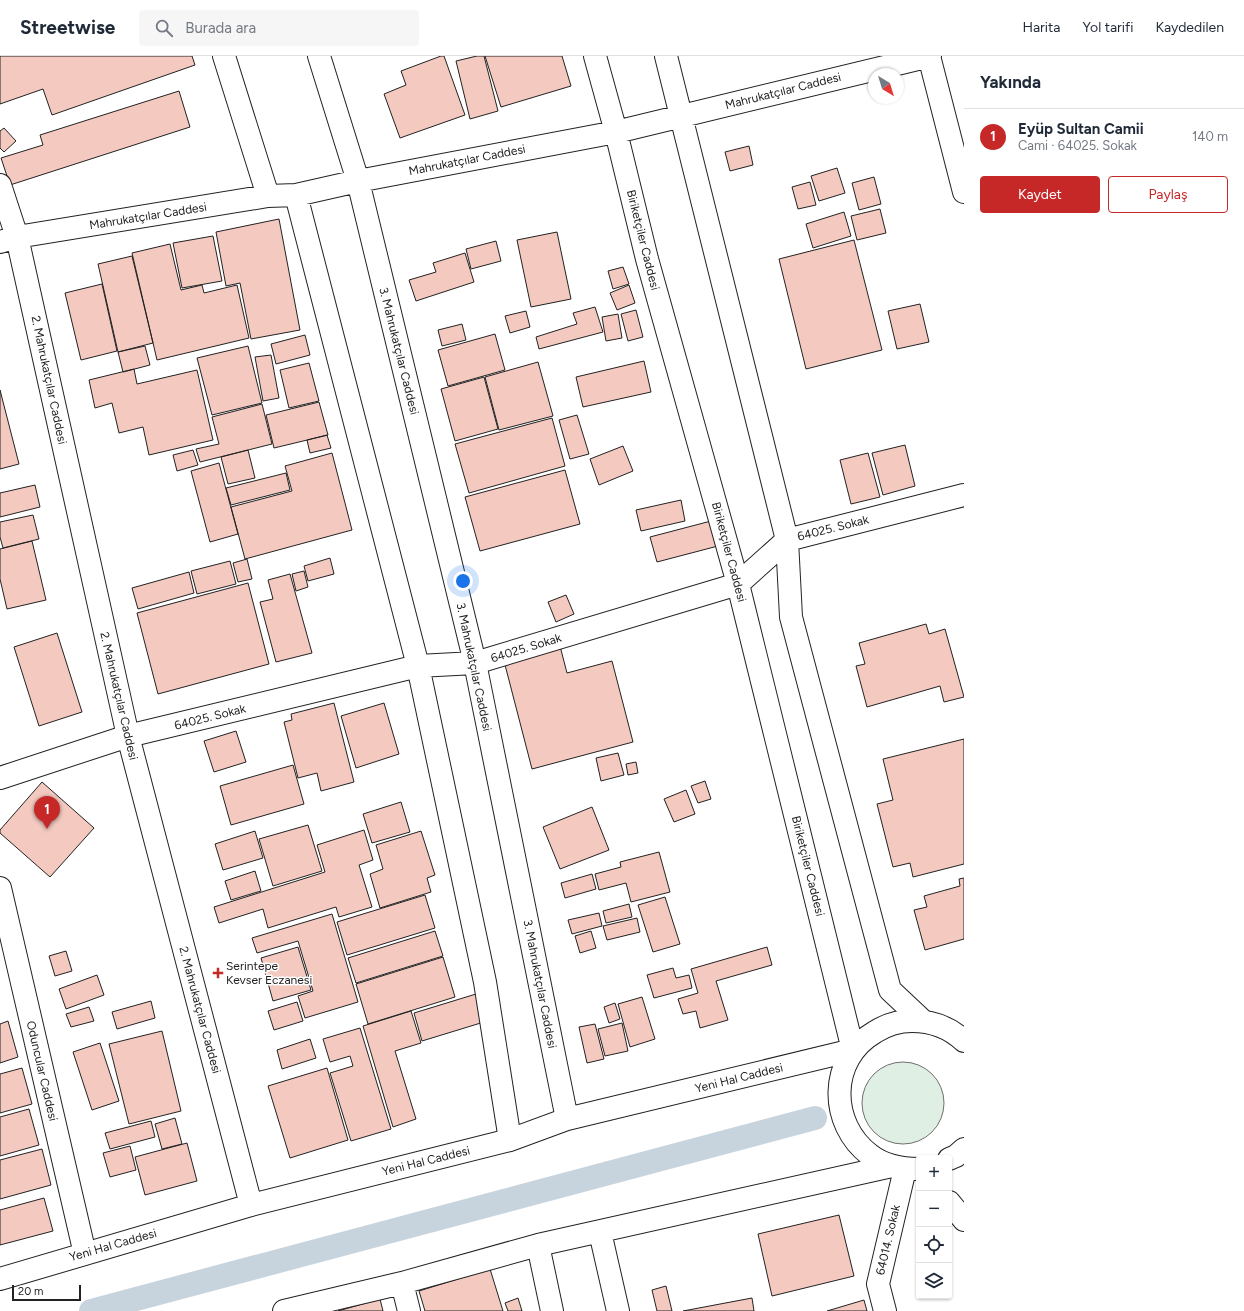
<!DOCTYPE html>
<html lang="tr">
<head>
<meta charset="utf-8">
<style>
  :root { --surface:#fff; --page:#f6f6f7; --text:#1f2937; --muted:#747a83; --line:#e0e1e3; --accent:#c62828 }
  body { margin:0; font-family:Figtree,sans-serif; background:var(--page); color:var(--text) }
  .controls { position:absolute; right:12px; bottom:12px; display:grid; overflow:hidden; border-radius:4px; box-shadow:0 1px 3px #0004 }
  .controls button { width:36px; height:36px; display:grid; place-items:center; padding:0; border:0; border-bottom:1px solid var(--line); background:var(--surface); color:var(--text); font:20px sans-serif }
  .compass { position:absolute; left:868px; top:12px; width:36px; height:36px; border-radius:50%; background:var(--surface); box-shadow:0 1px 3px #0004; rotate:142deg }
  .scale { position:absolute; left:12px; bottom:10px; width:69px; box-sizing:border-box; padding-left:4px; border:2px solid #222; border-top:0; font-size:11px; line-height:14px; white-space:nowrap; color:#222; -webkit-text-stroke:3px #fff; paint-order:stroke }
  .you { position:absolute; left:463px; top:525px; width:14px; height:14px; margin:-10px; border:3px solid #fff; border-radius:50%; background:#1a73e8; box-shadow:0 0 0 6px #1a73e833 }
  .badge { display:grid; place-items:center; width:26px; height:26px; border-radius:50%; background:var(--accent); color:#fff; font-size:13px; font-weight:700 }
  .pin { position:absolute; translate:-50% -33px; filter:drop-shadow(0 1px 2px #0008) }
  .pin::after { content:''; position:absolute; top:21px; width:14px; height:12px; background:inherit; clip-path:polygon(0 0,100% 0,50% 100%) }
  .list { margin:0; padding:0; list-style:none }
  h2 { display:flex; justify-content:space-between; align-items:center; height:52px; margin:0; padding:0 16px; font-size:17px }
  h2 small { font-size:13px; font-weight:400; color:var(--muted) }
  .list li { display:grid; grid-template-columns:26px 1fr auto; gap:12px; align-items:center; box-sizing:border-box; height:56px; padding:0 16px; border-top:1px solid var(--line) }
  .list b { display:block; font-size:15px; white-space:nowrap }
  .list p { margin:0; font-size:13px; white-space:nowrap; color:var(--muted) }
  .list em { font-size:13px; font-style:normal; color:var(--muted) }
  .actions { display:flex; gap:8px; padding:12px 16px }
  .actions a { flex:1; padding:9px 0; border:1px solid var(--accent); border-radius:4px; text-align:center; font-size:14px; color:var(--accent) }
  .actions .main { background:var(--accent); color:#fff }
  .icon { flex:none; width:22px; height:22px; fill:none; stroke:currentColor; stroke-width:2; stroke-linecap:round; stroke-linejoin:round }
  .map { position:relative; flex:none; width:964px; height:1255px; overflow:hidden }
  header { display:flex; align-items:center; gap:24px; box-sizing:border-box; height:56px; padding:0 20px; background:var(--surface); border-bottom:1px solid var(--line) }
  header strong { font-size:19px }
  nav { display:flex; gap:22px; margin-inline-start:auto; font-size:14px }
  .search { width:280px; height:36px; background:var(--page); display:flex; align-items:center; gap:10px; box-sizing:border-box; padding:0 14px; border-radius:4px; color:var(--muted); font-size:15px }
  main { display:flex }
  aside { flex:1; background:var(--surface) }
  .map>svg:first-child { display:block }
  .green { fill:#e0efe3; stroke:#6f6f6f }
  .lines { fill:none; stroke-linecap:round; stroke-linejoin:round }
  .canal { stroke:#c7d3dd; stroke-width:24 }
  .building { fill:#f3c9c0; stroke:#222 }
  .minor-casing { stroke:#222; stroke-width:24 }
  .minor { stroke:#fff; stroke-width:22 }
  .poi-dot { fill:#c62828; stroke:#fff; stroke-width:1.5 }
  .labels { text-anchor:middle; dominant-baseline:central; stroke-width:3; stroke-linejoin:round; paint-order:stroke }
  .street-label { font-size:12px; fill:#222; stroke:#fff }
  .poi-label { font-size:12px; fill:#222; stroke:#fff; text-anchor:start }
</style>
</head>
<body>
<header>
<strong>Streetwise</strong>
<div class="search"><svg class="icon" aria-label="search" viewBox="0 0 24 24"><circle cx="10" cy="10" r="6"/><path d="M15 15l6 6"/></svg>Burada ara</div>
<nav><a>Harita</a><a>Yol tarifi</a><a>Kaydedilen</a></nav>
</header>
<main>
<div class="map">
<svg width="964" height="1255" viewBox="0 0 964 1255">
  <rect width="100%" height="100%" fill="#fff"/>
  <path class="green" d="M862 1047a41 41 0 1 1 82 0a41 41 0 1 1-82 0Z"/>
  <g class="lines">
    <path class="canal" d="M91,1255L815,1062"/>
  </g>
  <path class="building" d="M0,0H192L195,9L52,59L43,33L0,48Z
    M441,0H444L465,59L400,82L384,38L406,29L401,15Z
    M477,0H484L498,55L470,63L456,5Z
    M485,0H562L571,30L501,51Z
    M179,35L190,71L10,129L1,102L43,89L40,79Z
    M4,72L16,85L4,96L0,92V75Z
    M749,90L753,109L730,115L725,96Z
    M837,112L845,137L819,145L811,120Z
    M874,121L881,148L859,154L852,127Z
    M810,126L816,149L798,153L792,131Z
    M880,153L886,177L857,184L851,160Z
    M844,156L851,180L813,192L806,168Z
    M279,163L300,274L251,283L240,227L226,230L216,176Z
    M557,176L571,243L531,251L517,184Z
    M213,180L222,225L182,232L173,187Z
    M854,184L882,294L806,313L779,203Z
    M496,185L501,205L471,213L466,193Z
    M170,188L181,234L202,229L204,237L237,229L249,282L157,304L132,197Z
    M465,197L474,226L416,245L409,224L436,216L433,207Z
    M132,200L153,287L118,296L98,208Z
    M623,211L629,228L613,233L608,215Z
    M102,228L117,295L81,304L65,237Z
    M629,229L635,247L617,254L610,237Z
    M920,248L929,286L897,293L888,255Z
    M595,251L603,276L539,293L536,281L577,268L573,257Z
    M636,254L643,281L628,285L621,258Z
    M526,255L530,271L510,277L505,260Z
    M618,258L622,282L606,285L602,261Z
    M462,268L466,284L442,290L438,274Z
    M495,278L505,314L448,330L438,294Z
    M305,279L310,299L276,308L271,288Z
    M145,290L150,309L123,316L118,296Z
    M248,290L262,347L212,359L197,302Z
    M271,299L279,342L263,345L255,301Z
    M644,305L651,336L583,351L576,321Z
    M538,306L553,360L499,374L485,321Z
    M309,307L319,345L289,352L280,314Z
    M134,313L137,328L197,314L213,384L149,399L143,371L119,377L112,347L95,352L89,324Z
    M484,321L498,373L455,385L441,333Z
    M0,334L19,408L0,413Z
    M319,346L328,379L274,392L266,359Z
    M262,348L272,388L200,406L196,393L219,388L212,361Z
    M577,359L589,398L570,403L559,364Z
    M552,362L565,410L469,437L455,388Z
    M327,379L331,392L310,397L307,384Z
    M905,389L915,430L883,439L872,397Z
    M623,390L633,415L599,429L590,403Z
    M193,394L198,409L177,415L173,399Z
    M248,394L255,422L228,428L221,401Z
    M332,397L352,474L245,503L231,451L292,435L285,410Z
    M868,397L880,441L851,448L840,404Z
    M219,407L238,478L210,486L191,415Z
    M565,414L580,468L480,495L465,441Z
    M286,417L290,434L231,449L226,432Z
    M35,429L40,451L0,461V437Z
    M681,444L685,465L641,475L636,454Z
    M33,459L39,483L3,492L0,481V466Z
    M711,465L718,490L657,506L650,481Z
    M32,485L46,544L7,553L0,523V493Z
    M330,502L334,518L308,525L304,510Z
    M247,503L252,523L238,526L233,507Z
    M230,505L236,528L197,538L191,515Z
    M304,515L308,531L296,535L292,518Z
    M189,516L194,537L138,553L132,532Z
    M290,518L312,597L276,606L260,546L273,543L268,524Z
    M248,527L269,608L158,638L137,557Z
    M566,539L574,558L556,566L548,546Z
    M926,568L929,578L945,573L964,641L944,646L940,630L867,651L856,610L865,608L859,587Z
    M57,577L82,656L39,670L14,591Z
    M560,590L567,617L612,605L633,686L532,713L504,605Z
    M334,647L354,726L321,735L317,717L298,722L284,666L292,664L291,658Z
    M384,647L399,698L356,712L341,660Z
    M236,675L246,706L214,716L204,685Z
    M964,683V808L913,821L910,807L893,811L877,748L893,744L883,703Z
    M618,697L624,719L601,725L596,702Z
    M636,706L638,717L628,719L626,708Z
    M293,709L304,748L231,769L220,730Z
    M705,725L711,743L698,747L691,730Z
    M42,726L94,772L50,821L0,777V774Z
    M686,734L695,758L674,766L664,743Z
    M401,746L410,776L372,787L363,758Z
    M592,751L609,794L560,813L543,771Z
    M308,769L322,815L273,830L259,783Z
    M364,774L373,804L359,809L372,851L339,861L336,851L268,872L263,853L219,867L214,851L325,816L317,789Z
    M255,775L263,802L223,814L215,788Z
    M421,775L435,819L427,822L431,836L380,852L370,818L383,813L376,789Z
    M659,796L670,836L631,846L626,827L599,834L595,818L621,811L620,806Z
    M255,815L261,835L231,844L225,825Z
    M592,818L596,833L565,842L561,827Z
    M964,822V883L925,894L914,854L927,851L924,840L960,830L959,823Z
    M425,839L435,872L347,899L337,866Z
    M665,841L680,888L653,896L638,849Z
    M629,848L632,861L606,867L603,855Z
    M599,857L602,870L572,878L568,864Z
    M332,858L358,946L305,962L298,940L313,935L298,885L257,897L252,882Z
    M637,862L640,876L607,884L603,870Z
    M435,875L443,900L356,927L348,902Z
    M591,875L596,892L580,897L575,880Z
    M298,891L311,934L273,945L261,902Z
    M767,891L772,909L716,925L728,964L700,972L696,955L683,958L678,943L698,937L691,913Z
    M66,895L72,915L55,920L49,900Z
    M443,901L455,941L368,968L356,928Z
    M673,912L676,922L689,919L692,932L654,942L647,919Z
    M97,919L104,939L66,953L59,933Z
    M476,938L484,966L422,985L414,957Z
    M642,941L655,983L630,991L618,948Z
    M151,945L155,962L117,973L112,956Z
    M297,946L303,965L274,974L268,955Z
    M615,947L620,963L609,967L604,951Z
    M89,951L94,965L71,971L66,958Z
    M411,955L421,987L395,995L416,1063L393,1071L363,970Z
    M8,965L18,1001L0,1007V968Z
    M622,967L628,995L605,1000L598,973Z
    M595,968L604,1003L587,1007L579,971Z
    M360,972L391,1073L351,1085L330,1017L353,1010L350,1000L330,1006L323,983Z
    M162,975L181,1055L129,1068L109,988Z
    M310,983L316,1002L282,1013L277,994Z
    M100,987L119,1045L92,1054L73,996Z
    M22,1012L32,1048L0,1057V1018Z
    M327,1012L348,1084L290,1102L268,1030Z
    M29,1053L39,1089L0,1100V1061Z
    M175,1062L182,1088L162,1093L155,1068Z
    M151,1065L155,1081L110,1093L105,1077Z
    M187,1087L197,1125L145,1139L135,1101Z
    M130,1090L136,1114L110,1121L103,1097Z
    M42,1093L51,1129L0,1143V1104Z
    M44,1142L53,1175L0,1189V1154Z
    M839,1159L854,1220L772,1240L758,1178Z
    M490,1213L503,1255H425L419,1235Z
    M666,1230L672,1255H657L652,1234Z
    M518,1242L522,1255H508L505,1247Z
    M752,1242L754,1255H683Z
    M380,1243L383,1255H338Z
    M864,1244L867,1255H827Z"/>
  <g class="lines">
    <g class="minor-casing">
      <path id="minor" d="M224,0L268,140
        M319,0L358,125L475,607L567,1063
        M666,0L787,484L791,561L890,934L923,965
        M929,0L964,136
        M0,129L17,181L128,680L251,1149
        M296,139L418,610L485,926L510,1084
        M0,186L17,181L268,140L296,139L358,125L616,76L930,0
        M0,722L128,680L418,610L475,607L738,528L787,484L964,439
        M0,832L85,1198
        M949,1103L956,1100L964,1093
        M919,1113C902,1113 884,1110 870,1099C829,1068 828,1003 875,976C886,969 898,965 912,965C932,965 949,971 964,985
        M949,1146L964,1164
        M600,1176L618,1255
        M538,1189L552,1255
        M0,1223L251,1149L510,1084L567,1063L853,994L738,528L647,203L616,76L595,0
        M402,1227L409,1255
        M284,1255L402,1227L538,1189L892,1110
        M885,1255L878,1228L905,1113"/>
    </g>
    <use href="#minor" class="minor"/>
  </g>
  <path class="poi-dot" d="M216 911h4v4h4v4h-4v4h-4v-4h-4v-4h4z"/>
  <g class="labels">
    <g class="street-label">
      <text transform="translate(783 35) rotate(-14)">Mahrukatçılar Caddesi</text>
      <text transform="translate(467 104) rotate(-11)">Mahrukatçılar Caddesi</text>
      <text transform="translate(148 160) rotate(-9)">Mahrukatçılar Caddesi</text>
      <text transform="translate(643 184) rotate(76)">Biriketçiler Caddesi</text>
      <text transform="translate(399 295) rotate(76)">3. Mahrukatçılar Caddesi</text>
      <text transform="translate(49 324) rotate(78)">2. Mahrukatçılar Caddesi</text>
      <text transform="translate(833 472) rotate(-14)">64025. Sokak</text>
      <text transform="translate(729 496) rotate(75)">Biriketçiler Caddesi</text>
      <text transform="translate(526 592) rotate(-17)">64025. Sokak</text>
      <text transform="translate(474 611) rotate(78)">3. Mahrukatçılar Caddesi</text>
      <text transform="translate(119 640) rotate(77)">2. Mahrukatçılar Caddesi</text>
      <text transform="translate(210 661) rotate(-14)">64025. Sokak</text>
      <text transform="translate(808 810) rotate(76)">Biriketçiler Caddesi</text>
      <text transform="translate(540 928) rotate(79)">3. Mahrukatçılar Caddesi</text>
      <text transform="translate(200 954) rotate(75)">2. Mahrukatçılar Caddesi</text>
      <text transform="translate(42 1015) rotate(77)">Oduncular Caddesi</text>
      <text transform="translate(739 1022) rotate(-14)">Yeni Hal Caddesi</text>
      <text transform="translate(426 1105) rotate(-14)">Yeni Hal Caddesi</text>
      <text transform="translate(888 1184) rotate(-77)">64014. Sokak</text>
      <text transform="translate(113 1189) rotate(-16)">Yeni Hal Caddesi</text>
    </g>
    <g class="poi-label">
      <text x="226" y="910">Serintepe<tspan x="226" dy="14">Kevser Eczanesi</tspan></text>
    </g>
  </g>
</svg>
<div class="controls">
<button>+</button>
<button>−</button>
<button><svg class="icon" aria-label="locate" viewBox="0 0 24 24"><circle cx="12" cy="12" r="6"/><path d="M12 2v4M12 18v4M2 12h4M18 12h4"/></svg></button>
<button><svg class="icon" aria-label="layers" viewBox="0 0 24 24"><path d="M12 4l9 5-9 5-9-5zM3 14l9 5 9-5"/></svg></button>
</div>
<svg class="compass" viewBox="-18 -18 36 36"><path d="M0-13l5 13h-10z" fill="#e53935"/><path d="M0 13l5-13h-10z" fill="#747a83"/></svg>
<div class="scale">20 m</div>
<div class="you"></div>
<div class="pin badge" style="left:47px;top:773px">1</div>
</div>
<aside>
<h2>Yakında<small></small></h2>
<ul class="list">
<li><span class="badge">1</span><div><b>Eyüp Sultan Camii</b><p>Cami · 64025. Sokak</p></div><em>140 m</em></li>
</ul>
<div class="actions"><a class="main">Kaydet</a><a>Paylaş</a></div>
</aside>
</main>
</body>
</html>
